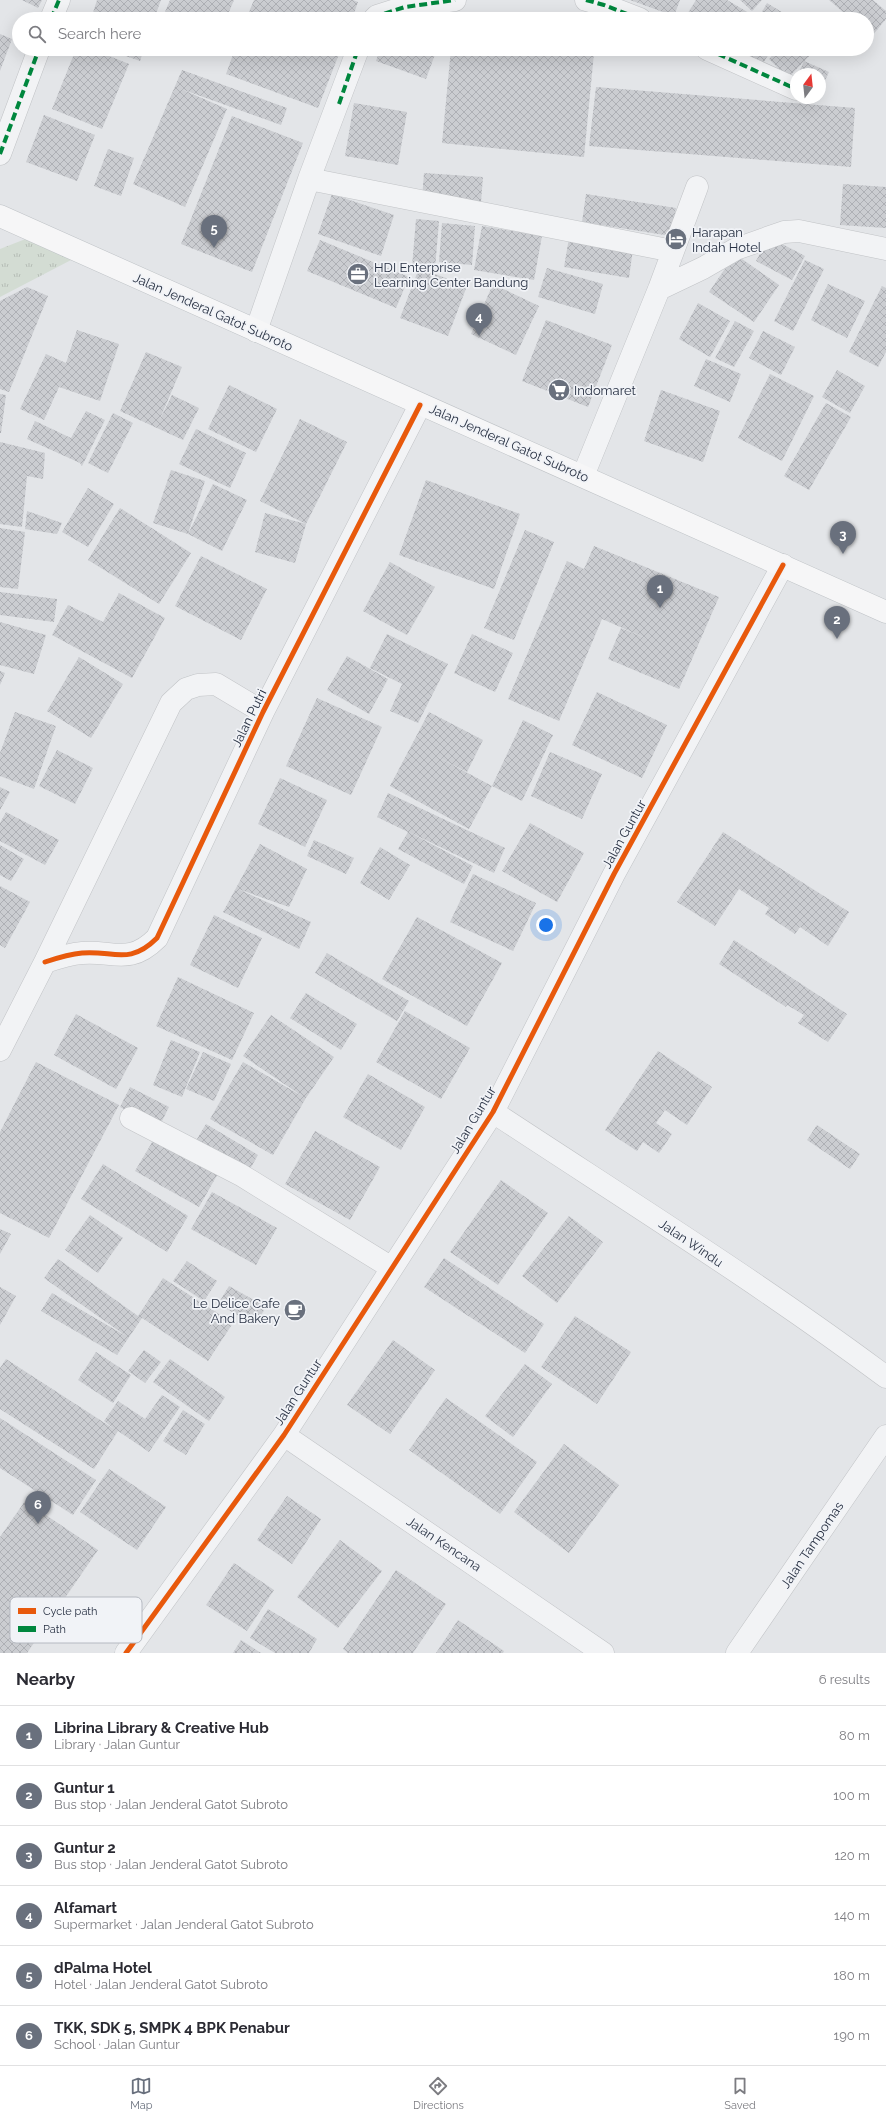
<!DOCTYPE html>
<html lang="en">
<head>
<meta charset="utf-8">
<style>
  :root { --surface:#fff; --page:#f2f2f3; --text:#2b2b33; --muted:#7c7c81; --line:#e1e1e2; --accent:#69707d }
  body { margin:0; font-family:Raleway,sans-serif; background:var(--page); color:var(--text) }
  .compass { position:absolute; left:790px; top:68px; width:36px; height:36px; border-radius:50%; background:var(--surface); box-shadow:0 4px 16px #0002; rotate:15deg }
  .you { position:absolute; left:546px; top:925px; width:14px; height:14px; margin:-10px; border:3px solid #fff; border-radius:50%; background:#1a73e8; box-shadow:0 0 0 6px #1a73e833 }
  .badge { display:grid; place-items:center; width:26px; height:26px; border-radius:50%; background:var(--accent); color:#fff; font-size:13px; font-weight:700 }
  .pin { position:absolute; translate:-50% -33px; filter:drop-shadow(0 1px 2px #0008) }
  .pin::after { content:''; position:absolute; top:21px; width:14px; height:12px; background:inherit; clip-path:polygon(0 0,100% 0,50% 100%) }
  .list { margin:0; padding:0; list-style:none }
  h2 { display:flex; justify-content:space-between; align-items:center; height:52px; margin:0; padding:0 16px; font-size:17px }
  h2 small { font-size:13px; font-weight:400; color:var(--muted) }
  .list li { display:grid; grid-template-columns:26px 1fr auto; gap:12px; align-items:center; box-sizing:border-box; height:60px; padding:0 16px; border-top:1px solid var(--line) }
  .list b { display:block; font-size:15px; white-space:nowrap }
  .list p { margin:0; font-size:13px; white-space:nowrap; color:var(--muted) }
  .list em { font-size:13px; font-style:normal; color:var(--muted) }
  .icon { flex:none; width:22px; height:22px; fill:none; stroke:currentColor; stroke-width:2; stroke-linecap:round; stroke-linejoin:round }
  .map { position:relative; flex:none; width:886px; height:1653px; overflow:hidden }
  .search { position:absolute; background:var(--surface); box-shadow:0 4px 16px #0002; left:12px; right:12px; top:12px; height:44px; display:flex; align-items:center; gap:10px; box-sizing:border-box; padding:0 14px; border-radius:22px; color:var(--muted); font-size:15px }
  .sheet { height:412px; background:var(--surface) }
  nav { display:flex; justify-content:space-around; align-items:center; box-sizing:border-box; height:56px; border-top:1px solid var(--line); background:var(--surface); font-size:11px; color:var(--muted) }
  nav a { display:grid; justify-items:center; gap:2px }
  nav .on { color:var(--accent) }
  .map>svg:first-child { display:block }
  .park { fill:url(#park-tufts) }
  .building { fill:url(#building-cross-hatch) }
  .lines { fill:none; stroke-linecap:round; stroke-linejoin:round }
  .minor-casing { stroke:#c1c3c6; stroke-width:23 }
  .major-casing { stroke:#bec2c6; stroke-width:23 }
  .minor { stroke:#f2f3f5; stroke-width:22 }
  .major { stroke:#f6f6f7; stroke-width:22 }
  .quiet { stroke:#00873e; stroke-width:4; stroke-dasharray:8 4; stroke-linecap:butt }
  .cycleway-casing { stroke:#f1f3f7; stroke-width:8 }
  .cycleway { stroke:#e8590c; stroke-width:5 }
  .labels { text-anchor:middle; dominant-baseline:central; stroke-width:3.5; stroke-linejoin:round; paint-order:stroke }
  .poi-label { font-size:13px; fill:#283143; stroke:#f1f3f7; text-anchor:start }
  .street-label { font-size:13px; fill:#283143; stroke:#f1f3f7 }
  .key { fill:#f1f3f7; stroke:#b5b9c1; stroke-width:1 }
  .key-label { font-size:11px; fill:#283143 }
</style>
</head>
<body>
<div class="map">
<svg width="886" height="1653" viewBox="0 0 886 1653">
  <defs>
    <pattern id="park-tufts" width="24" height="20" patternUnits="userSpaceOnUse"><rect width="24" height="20" fill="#d3dcd3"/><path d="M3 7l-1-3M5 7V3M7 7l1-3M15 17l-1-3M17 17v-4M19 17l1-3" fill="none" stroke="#b5bdb6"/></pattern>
    <pattern id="building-cross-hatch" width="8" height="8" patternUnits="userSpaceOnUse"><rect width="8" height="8" fill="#cbcdd1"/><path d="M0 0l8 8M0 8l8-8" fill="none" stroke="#aeb0b5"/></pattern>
  </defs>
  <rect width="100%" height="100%" fill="#e3e5e8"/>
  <path class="park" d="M28,238L73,259L0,297V249Z"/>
  <path class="building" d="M22,0H42L38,8Z
    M97,0H161L154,19H91Z
    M170,0H234L226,19H162Z
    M254,0H353L358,2L352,19H246Z
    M630,0H680L674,16Z
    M696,0H727L749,13L745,19H684Z
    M740,0H762L752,11Z
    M829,0H873L886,11V19L872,36L867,32V19H851Z
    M767,3L793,19H758Z
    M0,34L12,39L0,71Z
    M76,49H92L129,64L102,129L52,109Z
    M106,49H144L140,61Z
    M235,49H341L318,108L226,74Z
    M380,49H437L426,79L376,61Z
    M451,49H558L594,53L584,157L442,143Z
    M738,49H772L758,71L734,56Z
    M778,49H816L788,78L769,59Z
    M804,61L829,72L820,91V74H798Z
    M182,70L287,108L281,125L181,89L227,109L185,207L133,184Z
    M596,87L855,108L851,167L589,146Z
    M354,103L407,112L398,165L345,156Z
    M44,115L95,135L77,181L26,162Z
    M232,116L303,143L252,272L181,244Z
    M108,149L134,158L121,196L94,186Z
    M424,173L483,177L481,202L422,199Z
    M843,184L886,187V228L840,225Z
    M332,194L394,215L381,256L318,234Z
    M586,194L676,208L671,236L582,222Z
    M416,219L439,221L435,269L412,267Z
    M442,223L475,226L472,265L439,262Z
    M482,226L542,236L534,280L474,270Z
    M769,237L805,256L792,280L756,261Z
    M569,238L633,249L629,278L564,267Z
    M320,240L409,277L396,308L307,271Z
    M735,254L779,285L754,322L709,292Z
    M805,260L824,269L793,331L774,321Z
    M419,268L467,286L448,336L400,318Z
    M547,268L603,284L595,314L538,297Z
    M493,284L539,306L516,355L471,334Z
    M828,284L865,301L847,338L811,320Z
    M882,286L886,288V352L878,367L849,352Z
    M27,287L48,296L9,392L0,389V301Z
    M698,303L730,321L710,357L679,339Z
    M546,320L612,345L588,407L522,381Z
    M735,321L754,331L734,367L715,358Z
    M77,330L119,344L100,401L59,387L44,420L20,409L46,354L66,363Z
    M763,331L795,347L781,375L749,358Z
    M146,352L182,367L159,421L172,395L199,408L183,440L120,411Z
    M706,359L741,374L730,402L694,386Z
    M837,370L865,386L850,413L822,397Z
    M770,374L814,396L782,461L738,438Z
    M229,385L277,409L256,452L208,429Z
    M661,390L720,411L703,462L644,441Z
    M0,394L6,395L1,433H0Z
    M826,403L851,417L809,490L784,476Z
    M86,411L105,420L82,466L80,463L27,439L35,421L71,438Z
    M113,413L133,423L108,473L88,463Z
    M300,419L347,442L306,524L260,501Z
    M196,429L246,453L230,488L179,464Z
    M0,442L45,453L43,479L27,476L22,527L0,524Z
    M171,470L205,481L188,534L153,523Z
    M426,480L520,514L494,589L399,555Z
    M213,484L247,500L222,551L188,534Z
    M88,488L114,504L88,547L62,532Z
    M120,508L191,553L159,604L88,560Z
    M27,511L62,523L57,534L25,529Z
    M265,513L306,524L295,563L255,552Z
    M0,528L25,532L18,589L0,587Z
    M525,530L554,542L514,640L484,628Z
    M594,546L719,597L679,689L608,659L621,628L650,640L602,619L559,721L508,699L567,561L584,569Z
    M201,556L267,589L241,640L175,606Z
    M390,562L435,587L407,635L363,611Z
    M0,592L57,599L54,622L0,615Z
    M119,593L165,618L132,678L52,635L68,605L103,622Z
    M0,622L46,635L34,674L0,665Z
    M387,634L448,664L418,723L390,711L402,684L370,668Z
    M472,634L513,653L495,692L454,673Z
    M347,656L388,679L369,714L327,690Z
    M79,657L123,684L91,738L47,711Z
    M0,671L5,673L0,685Z
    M597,692L667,725L642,778L572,745Z
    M317,698L382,727L351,795L286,766Z
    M15,712L56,726L34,789L0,776V753Z
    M429,712L483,740L467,772L434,755L492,786L523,720L553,735L522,801L492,786L469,829L390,786Z
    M57,750L93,768L75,804L39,786Z
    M550,752L602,774L582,819L531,796Z
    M280,778L327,800L305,847L258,824Z
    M0,787L10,792L0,810Z
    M388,793L505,848L494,873L409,832L473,866L464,884L398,849L408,832L377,817Z
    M6,812L59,840L45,865L0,841V823Z
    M530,823L584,853L557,902L502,871Z
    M723,832L849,912L828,946L800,927L795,934L765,914L769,908L739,889L715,926L677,902Z
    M314,840L354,858L346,874L307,856Z
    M260,844L307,869L289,907L238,889L311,922L299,949L223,912Z
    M0,845L24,859L11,881L0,875Z
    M380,847L410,865L389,900L360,883Z
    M473,874L536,903L513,951L450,922Z
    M0,886L30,902L5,948L0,945Z
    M214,915L262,938L238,988L190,965Z
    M417,917L502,963L467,1026L382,979Z
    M734,940L847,1014L828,1042L798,1023L804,1015L787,1005L786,1007L719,964Z
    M327,953L409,1001L397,1021L315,973Z
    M178,977L254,1013L232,1060L156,1026Z
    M306,993L357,1024L341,1050L290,1018Z
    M405,1011L470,1048L441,1099L376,1062Z
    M76,1014L138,1048L116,1089L54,1055Z
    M271,1015L334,1057L306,1098L273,1155L210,1119L243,1062L302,1096L243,1056Z
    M171,1040L200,1052L182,1097L153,1085Z
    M658,1051L712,1087L687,1125L665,1110L656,1123L672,1134L659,1153L643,1142L637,1151L605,1130Z
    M203,1052L231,1064L214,1101L186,1089Z
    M36,1062L119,1105L49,1238L0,1213V1132Z
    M368,1074L425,1107L401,1150L343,1117Z
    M130,1087L169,1107L159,1127L120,1107Z
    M206,1124L258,1155L246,1176L194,1144Z
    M817,1125L860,1154L850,1169L807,1140Z
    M315,1131L380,1167L350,1220L285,1184Z
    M157,1134L220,1170L199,1207L135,1171Z
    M103,1164L188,1216L167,1252L81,1199Z
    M501,1180L548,1213L498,1285L450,1252Z
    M212,1192L277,1228L256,1265L191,1229Z
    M90,1215L123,1238L98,1273L65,1250Z
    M569,1216L603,1242L557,1303L522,1276Z
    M0,1229L11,1234L0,1254Z
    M444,1258L544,1324L525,1353L424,1287Z
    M58,1259L138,1316L163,1278L233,1323L208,1361L142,1318L117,1355L41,1311L52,1293L126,1336L44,1278Z
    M187,1261L217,1281L204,1301L173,1281Z
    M229,1286L266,1307L255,1325L218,1304Z
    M0,1287L16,1296L0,1325Z
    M575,1316L631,1352L597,1404L541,1367Z
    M393,1340L435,1370L390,1434L347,1405Z
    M144,1350L161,1362L145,1383L128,1371Z
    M96,1352L131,1375L113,1403L78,1380Z
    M6,1359L114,1429L104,1421L118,1401L145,1419L162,1395L180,1407L149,1452L118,1431L94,1469L0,1409V1368Z
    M170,1359L225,1397L209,1421L153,1382Z
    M525,1364L552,1384L513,1437L485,1416Z
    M446,1398L537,1462L500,1514L409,1450Z
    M183,1410L205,1424L186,1455L163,1441Z
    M0,1418L96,1480L73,1515L0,1468Z
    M564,1444L619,1485L569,1553L514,1512Z
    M109,1469L166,1507L137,1550L80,1512Z
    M287,1496L321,1519L292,1564L257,1540Z
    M25,1501L98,1550L27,1653H0V1537Z
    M340,1540L382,1571L338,1628L297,1597Z
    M234,1563L274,1590L247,1631L206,1605Z
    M396,1570L446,1604L413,1653H348L343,1649Z
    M268,1609L317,1639L309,1653H275L250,1638Z
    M458,1620L504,1651L503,1653H436Z
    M241,1640L261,1653H233Z"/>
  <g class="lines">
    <g class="minor-casing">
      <path id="minor" d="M586,0L604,5L640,19
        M51,19L59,0
        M374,19L377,16L405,7L455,0
        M707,49L796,89
        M0,154L39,49
        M309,179L673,251
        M659,289L703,268L736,249L784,232L799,231L886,249
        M256,331L309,179L358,49
        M583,476L659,289L697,187
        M45,962C57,958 69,954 82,953C113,950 129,966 157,938L263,712L420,405
        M0,1050L45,962L171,703L186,689L198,685L216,684L263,712
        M493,1112C625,1199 760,1283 886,1377
        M131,1118L241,1175L392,1268
        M284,1435L603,1653
        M126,1653L284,1435L493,1112L614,874L783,565
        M737,1653L886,1436"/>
    </g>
    <g class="major-casing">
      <path id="major" d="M0,216L886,612"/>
    </g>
    <use href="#minor" class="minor"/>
    <use href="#major" class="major"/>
    <path class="quiet" d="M586,0L604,5L640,19
      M51,19L59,0
      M374,19L377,16L405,7L455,0
      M707,49L796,89
      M339,104L358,49
      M0,154L39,49"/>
    <g class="cycleway-casing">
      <path id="cycleway" d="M45,962C57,958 69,954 82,953C113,950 129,966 157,938L263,712L420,405
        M126,1653L284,1435L493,1112L614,874L783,565"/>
    </g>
    <use href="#cycleway" class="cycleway"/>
  </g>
  <defs>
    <g id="hotel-disc" transform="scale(1.15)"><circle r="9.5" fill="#69707d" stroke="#f1f3f7"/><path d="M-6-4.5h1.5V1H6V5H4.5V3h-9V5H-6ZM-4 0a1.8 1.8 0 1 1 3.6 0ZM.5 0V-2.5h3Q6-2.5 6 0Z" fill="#fff"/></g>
    <g id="office-disc" transform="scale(1.15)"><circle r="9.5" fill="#69707d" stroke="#f1f3f7"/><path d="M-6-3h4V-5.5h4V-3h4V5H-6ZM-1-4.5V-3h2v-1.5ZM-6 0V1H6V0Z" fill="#fff"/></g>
    <g id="supermarket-disc" transform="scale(1.15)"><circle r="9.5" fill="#69707d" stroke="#f1f3f7"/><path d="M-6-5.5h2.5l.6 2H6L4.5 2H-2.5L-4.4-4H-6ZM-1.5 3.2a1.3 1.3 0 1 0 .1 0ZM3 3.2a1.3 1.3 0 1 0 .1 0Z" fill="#fff"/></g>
    <g id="cafe-disc" transform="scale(1.15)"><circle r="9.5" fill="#69707d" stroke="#f1f3f7"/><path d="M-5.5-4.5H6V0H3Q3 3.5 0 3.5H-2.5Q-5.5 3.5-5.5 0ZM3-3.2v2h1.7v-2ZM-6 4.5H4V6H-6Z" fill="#fff"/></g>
  </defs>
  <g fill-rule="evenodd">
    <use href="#hotel-disc" x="676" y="239"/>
    <use href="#office-disc" x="358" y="274"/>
    <use href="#supermarket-disc" x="559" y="390"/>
    <use href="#cafe-disc" x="295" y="1310"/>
  </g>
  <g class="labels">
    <g class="poi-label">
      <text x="692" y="232">Harapan<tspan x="692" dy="15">Indah Hotel</tspan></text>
      <text x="374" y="267">HDI Enterprise<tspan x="374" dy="15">Learning Center Bandung</tspan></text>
      <text x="574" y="390">Indomaret</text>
      <text x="280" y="1303" text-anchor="end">Le Delice Cafe<tspan x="280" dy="15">And Bakery</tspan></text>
    </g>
    <g class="street-label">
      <text transform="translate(213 312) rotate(24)">Jalan Jenderal Gatot Subroto</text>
      <text transform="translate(509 443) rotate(24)">Jalan Jenderal Gatot Subroto</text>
      <text transform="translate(249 718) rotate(-64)">Jalan Putri</text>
      <text transform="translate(624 834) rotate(-61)">Jalan Guntur</text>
      <text transform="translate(473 1120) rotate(-59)">Jalan Guntur</text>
      <text transform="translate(691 1243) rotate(34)">Jalan Windu</text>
      <text transform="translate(298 1392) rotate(-57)">Jalan Guntur</text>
      <text transform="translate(444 1544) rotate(34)">Jalan Kencana</text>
      <text transform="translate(812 1545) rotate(-56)">Jalan Tampomas</text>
    </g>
  </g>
  <rect x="10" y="1597" width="132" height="46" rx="6" class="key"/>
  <rect x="18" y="1608" width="18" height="6" fill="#e8590c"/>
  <rect x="18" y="1626" width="18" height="6" fill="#00873e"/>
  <g class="key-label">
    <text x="43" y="1615">Cycle path</text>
    <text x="43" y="1633">Path</text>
  </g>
</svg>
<svg class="compass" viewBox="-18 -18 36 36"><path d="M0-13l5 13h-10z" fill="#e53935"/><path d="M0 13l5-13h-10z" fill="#7c7c81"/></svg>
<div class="you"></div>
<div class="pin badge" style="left:660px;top:608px">1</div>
<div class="pin badge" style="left:837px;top:639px">2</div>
<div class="pin badge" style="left:843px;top:554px">3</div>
<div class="pin badge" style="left:479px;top:336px">4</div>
<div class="pin badge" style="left:214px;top:248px">5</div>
<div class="pin badge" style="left:38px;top:1524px">6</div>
<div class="search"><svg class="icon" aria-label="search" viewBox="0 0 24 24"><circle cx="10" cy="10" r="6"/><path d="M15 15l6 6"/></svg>Search here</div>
</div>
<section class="sheet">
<h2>Nearby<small>6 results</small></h2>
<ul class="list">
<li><span class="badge">1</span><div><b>Librina Library &amp; Creative Hub</b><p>Library · Jalan Guntur</p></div><em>80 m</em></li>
<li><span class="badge">2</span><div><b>Guntur 1</b><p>Bus stop · Jalan Jenderal Gatot Subroto</p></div><em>100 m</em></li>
<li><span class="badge">3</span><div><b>Guntur 2</b><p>Bus stop · Jalan Jenderal Gatot Subroto</p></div><em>120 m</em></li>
<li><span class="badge">4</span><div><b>Alfamart</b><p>Supermarket · Jalan Jenderal Gatot Subroto</p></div><em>140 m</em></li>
<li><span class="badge">5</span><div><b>dPalma Hotel</b><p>Hotel · Jalan Jenderal Gatot Subroto</p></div><em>180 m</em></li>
<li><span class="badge">6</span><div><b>TKK, SDK 5, SMPK 4 BPK Penabur</b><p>School · Jalan Guntur</p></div><em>190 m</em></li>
</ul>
</section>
<nav>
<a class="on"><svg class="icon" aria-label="map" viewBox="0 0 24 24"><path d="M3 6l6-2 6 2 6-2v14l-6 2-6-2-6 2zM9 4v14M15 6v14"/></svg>Map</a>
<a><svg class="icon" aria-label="directions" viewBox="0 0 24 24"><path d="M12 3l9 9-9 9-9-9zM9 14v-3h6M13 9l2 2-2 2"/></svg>Directions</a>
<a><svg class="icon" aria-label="saved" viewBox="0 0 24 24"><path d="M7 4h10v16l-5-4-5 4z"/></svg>Saved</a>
</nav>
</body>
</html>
